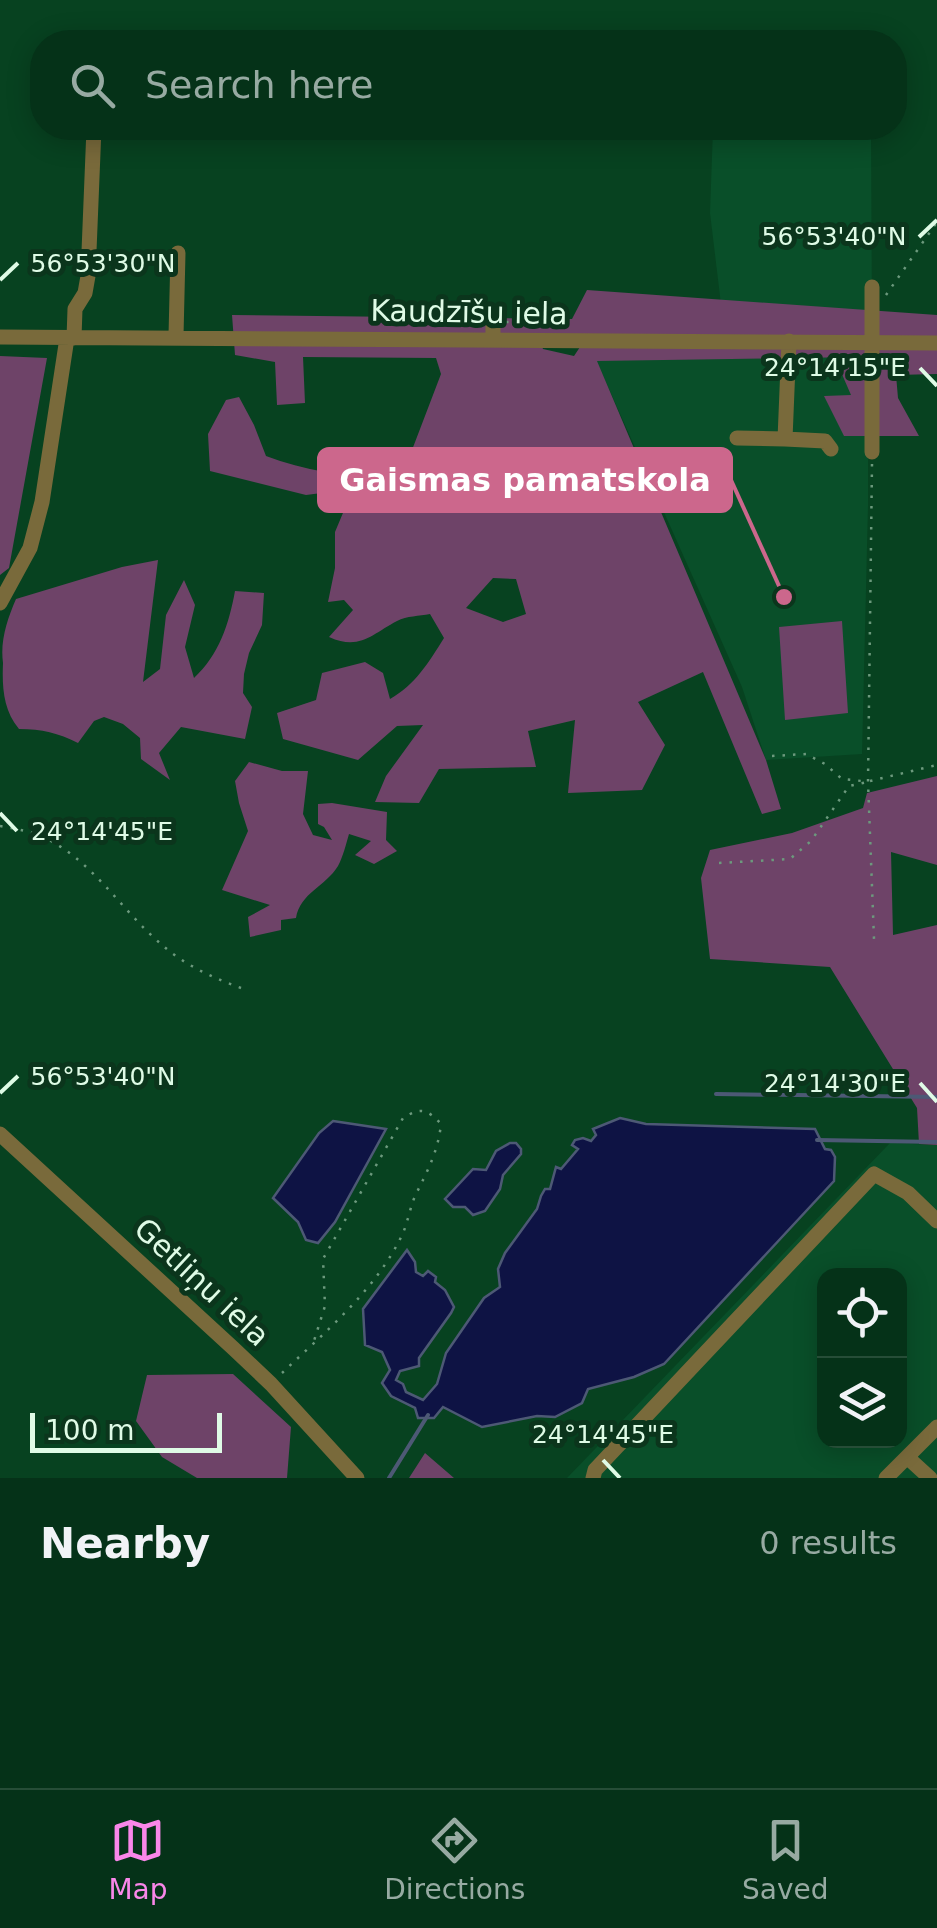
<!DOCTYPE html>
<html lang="en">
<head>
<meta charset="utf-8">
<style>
  :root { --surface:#053218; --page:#0e3a21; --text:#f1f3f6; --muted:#97aaa2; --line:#264d37; --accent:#f987e9 }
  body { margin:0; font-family:"DejaVu Sans",sans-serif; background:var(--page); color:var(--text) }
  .controls { position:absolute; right:30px; bottom:30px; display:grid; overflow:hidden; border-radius:20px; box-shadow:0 5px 25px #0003 }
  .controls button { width:90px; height:90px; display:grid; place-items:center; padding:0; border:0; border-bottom:2px solid var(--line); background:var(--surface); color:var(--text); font:50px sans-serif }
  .scale { position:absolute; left:30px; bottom:25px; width:192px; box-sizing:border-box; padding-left:10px; border:5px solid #dffbe6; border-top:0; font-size:28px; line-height:35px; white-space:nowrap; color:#dffbe6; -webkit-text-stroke:8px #0b351c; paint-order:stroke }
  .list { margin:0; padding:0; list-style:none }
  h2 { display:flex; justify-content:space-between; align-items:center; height:130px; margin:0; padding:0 40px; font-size:42px }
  h2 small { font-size:32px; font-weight:400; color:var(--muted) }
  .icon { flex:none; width:55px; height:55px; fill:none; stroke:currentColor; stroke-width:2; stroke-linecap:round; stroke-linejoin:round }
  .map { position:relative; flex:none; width:937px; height:1478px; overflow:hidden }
  .search { position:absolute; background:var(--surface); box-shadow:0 5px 25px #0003; left:30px; right:30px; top:30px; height:110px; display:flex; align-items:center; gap:25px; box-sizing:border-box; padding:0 35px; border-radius:40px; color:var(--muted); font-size:38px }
  .sheet { height:310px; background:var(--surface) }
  nav { display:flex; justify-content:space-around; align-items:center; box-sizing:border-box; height:140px; border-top:2px solid var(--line); background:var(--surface); font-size:28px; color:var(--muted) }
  nav a { display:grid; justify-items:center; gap:5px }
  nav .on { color:var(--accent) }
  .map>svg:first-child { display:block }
  .built { fill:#094f29; fill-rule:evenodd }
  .green { fill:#6e4368; fill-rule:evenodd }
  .water { fill:#0e1344; stroke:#4d5975; stroke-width:2.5 }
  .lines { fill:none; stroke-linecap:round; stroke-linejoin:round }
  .stream { stroke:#4d5975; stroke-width:4 }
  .path { stroke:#6c997d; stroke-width:2.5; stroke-dasharray:2.5 8; stroke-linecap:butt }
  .minor { stroke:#796a3b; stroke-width:15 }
  .ticks { fill:none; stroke:#dffbe6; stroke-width:4 }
  .labels { text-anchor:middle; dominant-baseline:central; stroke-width:10; stroke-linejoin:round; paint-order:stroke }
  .street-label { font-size:30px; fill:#dffbe6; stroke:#0b351c }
  .ticks-label { font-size:25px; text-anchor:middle; fill:#dffbe6; stroke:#0b351c; stroke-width:10; stroke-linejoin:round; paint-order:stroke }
  .leader { fill:none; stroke:#cc678c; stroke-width:4 }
  .callout-dot { fill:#cc678c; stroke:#0b351c; stroke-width:4 }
  .callout { fill:#cc678c; stroke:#cc678c; stroke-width:4 }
  .callout-label { font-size:32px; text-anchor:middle; font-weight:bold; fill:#fff }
</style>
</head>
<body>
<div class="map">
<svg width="937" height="1478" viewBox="0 0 937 1478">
  <rect width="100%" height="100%" fill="#074220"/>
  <path class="built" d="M713,128H871L872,322L723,321L710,213Z
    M868,357V506L862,754L766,760L742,687L596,360Z
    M890,1143L937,1145V1478H567ZM824,1276H900V1440H824Z"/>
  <path class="green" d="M587,290L937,315V374L896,375L898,398L919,436H844L824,396L851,395L841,372L865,357L597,361L766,760L781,809L762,814L703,672L638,702L665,745L642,790L568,793L575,720L528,731L536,767L439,769L419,803L375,802L386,776L423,725L397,726L358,760L283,739L277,713L316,700L322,673L365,662L383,673L390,699C415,685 429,662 444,638L430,614C419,616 407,616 397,621C372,634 360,651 329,637L353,610L344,600L328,602L335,568V532L353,489L306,495L210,471L208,434L226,400L239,397L254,425L266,456C309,472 361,480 407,477L412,450L441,374L436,358L303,357L305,403L277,405L275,362L235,355L232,315L572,319ZM537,334L586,338L574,356L543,349ZM493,578L516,579L526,614L503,622L466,608Z
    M0,356L47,358L9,568L0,575Z
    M158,560L143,682L160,669L166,615L184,580L195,605L185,647L194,678C219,655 229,624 235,591L264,593L262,625L249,653L244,674L243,693L252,707L245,739L181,727L159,753L170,780L141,759L140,738L123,724L104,717L94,721L78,743C58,733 42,729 19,729C3,710 2,686 3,663C0,641 7,620 16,599L122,567Z
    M842,621L848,713L785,720L779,627Z
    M249,762L282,771H308L303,814L313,835L332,840L324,827L318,824V804L332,803L387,812L386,840L397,851L374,864L355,855L371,841L349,834C346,844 343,857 338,866C326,886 300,893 296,918L281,920V930L250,937L248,917L270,905L222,890L248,831L239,803L235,781Z
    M937,776V865L891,852L893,935L937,925V1145L919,1144L917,1108L830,967L710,959L701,878L710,850L792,833L863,808L867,793Z
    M233,1374L291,1427L287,1478H197L162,1457L136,1421L147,1375Z
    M425,1453L454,1478H409Z"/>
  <path class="water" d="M620,1118L646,1124L815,1129L825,1149L831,1150L835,1157L834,1181L664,1364L634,1377L588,1389L582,1403L555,1417L537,1416L482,1427L443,1407L434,1418H418L415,1408L391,1396L382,1383L390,1370L382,1352L365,1345L363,1309L407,1250L415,1262L416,1272L423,1276L428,1271L436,1277L435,1282L445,1290L454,1307L451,1313L419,1358V1366L400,1371L396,1380L403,1384L406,1392L423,1400L437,1384L446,1353L484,1298L500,1287L498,1269L505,1253L537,1209L541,1196L545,1189H550L556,1167L561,1169L578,1149L572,1145L575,1140L583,1138L591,1141L596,1135L593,1129Z
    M333,1121L386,1129L335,1222L318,1243L306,1240L298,1222L273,1198L319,1133Z
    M510,1143H516L521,1149V1154L503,1175L500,1189L485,1211L473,1215L465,1207H453L445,1199L473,1169L486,1170L496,1151Z"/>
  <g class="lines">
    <path class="stream" d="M716,1094L937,1097
      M817,1140L937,1142
      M389,1478L428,1415"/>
    <path class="path" d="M886,295L937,222
      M506,322H538L548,325
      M872,464L868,782L874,939
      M772,756L806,754L825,764L842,779L862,781
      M870,781L937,765
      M0,826C16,829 31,831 45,838C93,861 122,911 161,944C184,965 215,979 244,989
      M719,863L790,859L811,841L849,786L867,782
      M282,1373C326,1331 377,1289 403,1233C408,1221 410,1208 415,1196C427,1172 438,1152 441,1124C427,1109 421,1107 403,1118L323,1259L325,1306L313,1344"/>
    <path class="minor" d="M872,287V452
      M176,336L178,253
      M0,337L937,343
      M74,338L75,309L85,293L88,276L94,128
      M493,339V319
      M789,341L785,439L825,441L831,449
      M737,438L785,439
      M0,603L30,548L42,502L67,338
      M0,1134L233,1348L271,1384L357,1478
      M907,1457L930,1478
      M593,1478L595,1470L874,1174L908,1193L937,1221
      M886,1478L937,1427"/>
  </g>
  <path class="ticks" d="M919,237L937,220M0,280L18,263M920,368L937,386M0,813L17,831M920,1083L937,1102M0,1093L18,1076M603,1460L620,1478"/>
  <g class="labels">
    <g class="street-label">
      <text transform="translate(469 312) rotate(1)">Kaudzīšu iela</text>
      <text transform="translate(202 1282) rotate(43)">Getliņu iela</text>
    </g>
  </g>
  <g class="ticks-label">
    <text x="834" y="245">56°53'40"N</text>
    <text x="103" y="272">56°53'30"N</text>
    <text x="835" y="376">24°14'15"E</text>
    <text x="102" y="840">24°14'45"E</text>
    <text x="103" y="1085">56°53'40"N</text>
    <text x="835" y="1092">24°14'30"E</text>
    <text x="603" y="1443">24°14'45"E</text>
  </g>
  <path class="leader" d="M784 597L731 480"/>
  <circle class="callout-dot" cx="784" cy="597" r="10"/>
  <rect class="callout" x="319" y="449" width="412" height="62" rx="10"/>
  <g class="callout-label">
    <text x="525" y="491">Gaismas pamatskola</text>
  </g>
</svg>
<div class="controls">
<button><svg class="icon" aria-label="locate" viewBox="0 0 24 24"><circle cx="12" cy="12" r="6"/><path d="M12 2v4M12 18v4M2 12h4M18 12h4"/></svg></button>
<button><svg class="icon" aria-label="layers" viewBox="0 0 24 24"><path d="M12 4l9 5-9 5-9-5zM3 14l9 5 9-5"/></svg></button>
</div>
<div class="scale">100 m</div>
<div class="search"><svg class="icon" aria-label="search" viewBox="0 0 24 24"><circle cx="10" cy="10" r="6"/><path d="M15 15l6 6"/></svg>Search here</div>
</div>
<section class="sheet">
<h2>Nearby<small>0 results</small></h2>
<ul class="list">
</ul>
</section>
<nav>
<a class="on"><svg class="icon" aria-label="map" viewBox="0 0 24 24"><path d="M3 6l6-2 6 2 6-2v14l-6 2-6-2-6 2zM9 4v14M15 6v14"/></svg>Map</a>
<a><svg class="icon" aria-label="directions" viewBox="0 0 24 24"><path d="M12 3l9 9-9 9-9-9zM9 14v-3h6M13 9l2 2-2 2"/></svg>Directions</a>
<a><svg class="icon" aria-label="saved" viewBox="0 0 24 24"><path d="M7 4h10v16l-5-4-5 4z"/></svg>Saved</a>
</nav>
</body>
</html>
